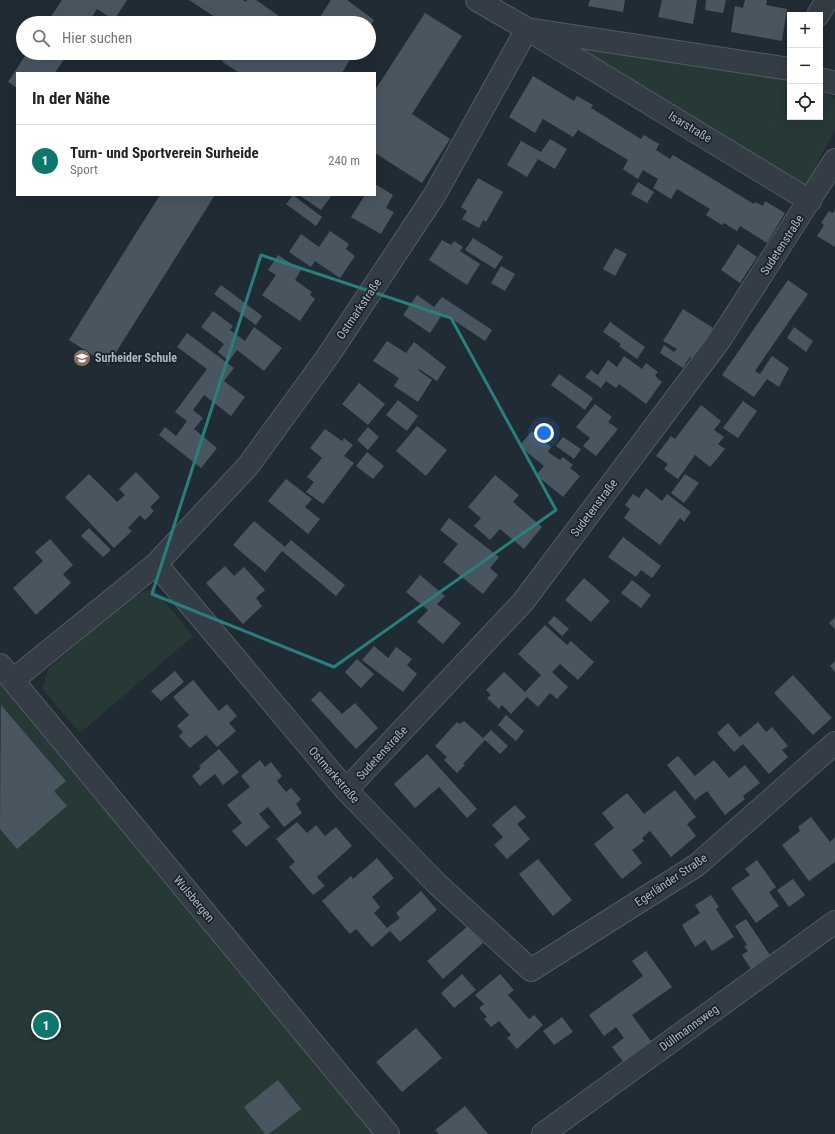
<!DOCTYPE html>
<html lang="de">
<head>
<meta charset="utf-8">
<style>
  :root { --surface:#fff; --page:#f6f6f6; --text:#222; --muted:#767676; --line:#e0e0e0; --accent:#0f766e }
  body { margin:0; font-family:"Roboto Condensed",sans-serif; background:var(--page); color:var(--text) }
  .controls { position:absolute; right:12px; top:12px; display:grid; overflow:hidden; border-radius:0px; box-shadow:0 4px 16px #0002 }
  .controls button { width:36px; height:36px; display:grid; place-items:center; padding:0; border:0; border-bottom:1px solid var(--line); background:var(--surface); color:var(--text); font:20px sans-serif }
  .you { position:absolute; left:544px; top:433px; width:14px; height:14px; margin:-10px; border:3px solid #fff; border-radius:50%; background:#1a73e8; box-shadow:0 0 0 6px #1a73e833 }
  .badge { display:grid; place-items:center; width:26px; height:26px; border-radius:50%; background:var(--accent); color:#fff; font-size:13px; font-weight:700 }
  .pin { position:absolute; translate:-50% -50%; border:2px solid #fff; box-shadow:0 1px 4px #0006 }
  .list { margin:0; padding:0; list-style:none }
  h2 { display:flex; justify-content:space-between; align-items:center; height:52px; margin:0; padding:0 16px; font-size:17px }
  h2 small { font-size:13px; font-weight:400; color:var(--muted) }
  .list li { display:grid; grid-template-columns:26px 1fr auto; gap:12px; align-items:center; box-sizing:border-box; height:72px; padding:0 16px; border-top:1px solid var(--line) }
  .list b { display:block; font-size:15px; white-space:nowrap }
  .list p { margin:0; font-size:13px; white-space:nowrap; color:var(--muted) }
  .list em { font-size:13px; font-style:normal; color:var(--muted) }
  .icon { flex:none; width:22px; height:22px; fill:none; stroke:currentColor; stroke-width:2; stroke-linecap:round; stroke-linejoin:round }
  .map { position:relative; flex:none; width:835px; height:1134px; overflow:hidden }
  .search { position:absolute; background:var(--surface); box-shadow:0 4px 16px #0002; left:16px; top:16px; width:360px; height:44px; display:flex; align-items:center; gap:10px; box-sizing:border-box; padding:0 14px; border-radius:22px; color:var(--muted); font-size:15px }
  .panel { position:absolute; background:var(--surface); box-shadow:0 4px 16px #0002; left:16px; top:72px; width:360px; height:124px; border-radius:0px }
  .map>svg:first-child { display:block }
  .green { fill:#263937 }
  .building { fill:#495660 }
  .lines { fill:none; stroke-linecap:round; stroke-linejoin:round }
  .street-casing { stroke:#515b63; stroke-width:24 }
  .street { stroke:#343d45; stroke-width:22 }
  .marked { fill:none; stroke:#27807b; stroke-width:3; stroke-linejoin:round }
  .labels { text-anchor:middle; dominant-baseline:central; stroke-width:3.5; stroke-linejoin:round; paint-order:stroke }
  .street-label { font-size:12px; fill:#aeb8c2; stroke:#1a2229 }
  .poi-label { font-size:12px; font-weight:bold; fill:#aeb8c2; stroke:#1a2229; text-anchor:start }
</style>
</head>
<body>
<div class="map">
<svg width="835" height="1134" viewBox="0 0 835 1134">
  <rect width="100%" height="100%" fill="#212b34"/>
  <path class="green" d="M564,45L790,81V117H820V90L835,99V129L804,189Z
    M154,589L193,636L80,733L42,689L48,670L133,594Z
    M0,678L379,1134H0Z"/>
  <path class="building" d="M62,0H127L114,20L97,9L88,23H47Z
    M189,0H243L246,2L247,0H256L289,23H216L218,19Z
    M331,0H347L374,20L369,28V23H316Z
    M590,0H625L623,12L588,6Z
    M662,0H697L693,24L658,17Z
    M706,0H726L723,13L705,10Z
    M745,0H767L766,5L787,9L782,41L731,32L735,6L743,8Z
    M425,13L462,36L412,114L450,139L422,183L375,153V90Z
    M27,53H68L55,73H17V88L8,82Z
    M216,53H354L342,73H237L238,72L224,63Z
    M533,76L574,101L577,96L593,105L591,108L641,139L644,135L659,144L656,150L670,159L673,155L754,204L755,202L763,206L765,201L785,213L767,243L740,226L737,231L724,223L722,225L706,215L710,209L677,189L671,199L653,188L658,179L643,170L638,179L623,169L628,160L578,130L573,137L543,119L535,133L509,117Z
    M550,139L567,149L555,169L538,159L527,177L507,165L521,141L541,152Z
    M478,178L503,192L486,222L483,220L479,228L462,219L467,211L461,207Z
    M638,182L654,192L647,203L631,194Z
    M375,184L393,195L386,208L394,212L381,234L351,217L365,195H375Z
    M160,195H215L108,365L69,340Z
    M293,195L322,217L316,226L286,204Z
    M299,195H332L321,210Z
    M835,209V247L817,236L824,225L821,223L829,211L833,213Z
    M330,231L349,244L346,249L355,256L340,278L315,261L311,267L289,252L301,234L319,247Z
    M473,238L503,257L495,269L465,250Z
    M442,240L451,245L454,241L463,247L460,251L480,264L467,285L429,260Z
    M738,244L757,257L740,283L721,270Z
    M615,248L627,254L615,276L603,269Z
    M278,255L301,270L295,280L312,292L310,295L315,299L300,321L262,295L276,275L268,270Z
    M501,266L515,274L505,291L491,283Z
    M788,280L808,294L755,371L760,374L772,356L789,368L779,387L767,379L754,397L722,375Z
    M221,285L262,316L256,325L214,294Z
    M417,295L434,307L442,297L492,330L485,341L443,313L430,333L403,315Z
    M683,309L713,328L693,359L690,357L683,368L660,353L664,345L674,352L677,349L663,341Z
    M213,311L233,326L230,330L245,341L254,327L282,348L264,371L237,350L229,361L218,352L224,344L201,327Z
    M610,322L645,347L637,359L619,346L621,344L603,332Z
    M794,327L813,341L806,352L787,338Z
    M187,333L234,368L224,381L245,397L231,416L204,395L193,410L203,418L194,429L217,448L201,468L159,435L165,427L176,436L187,421L175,412L207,369L177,347Z
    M387,341L406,353L414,342L446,367L437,381L419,369L418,370L432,380L418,402L394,386L399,378L373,361Z
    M624,356L642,369L646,363L658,372L655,376L662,382L646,404L619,384L616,388L606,381L601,388L585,377L591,370L598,375L608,360L617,367Z
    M559,374L593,398L585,410L551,385Z
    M359,383L385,404L368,425L342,404Z
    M398,400L418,416L407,431L386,415Z
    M743,401L757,411L738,438L723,428Z
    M595,404L612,417L608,422L618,429L596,456L583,446L590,438L576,427Z
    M701,405L721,421L714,430L724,437L718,444L725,449L710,467L695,455L678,479L664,469L668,464L656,456L671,436L675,439Z
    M417,426L447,450L426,476L396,451Z
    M368,427L379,437L368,450L357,440Z
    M325,429L342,441L344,438L353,445L344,456L354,463L323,504L306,492L314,482L307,477L322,458L310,448Z
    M532,431L551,447L548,452L560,460L563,457L573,465L570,468L580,476L563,497L536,475L544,466L519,446Z
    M563,437L581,449L574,459L556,446Z
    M367,452L384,466L373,479L356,466Z
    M136,472L160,497L150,507L154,511L145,520L140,515L128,528L132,531L114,548L65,497L89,474L117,502L125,495L119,489Z
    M685,474L699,483L684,503L671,493Z
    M495,475L519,495L513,502L542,527L524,549L500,529L490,540L474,526L481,518L468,507Z
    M286,479L312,499L305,507L320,519L308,534L268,501Z
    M646,488L662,501L667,494L691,512L684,522L680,518L660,545L624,518L630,509L625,505L633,494L639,498Z
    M449,518L499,557L490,568L498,575L483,594L443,562L458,544L440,530Z
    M254,521L285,547L291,540L345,585L336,596L282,551L265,572L233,545Z
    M89,528L111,550L103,557L81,536Z
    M623,537L661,566L652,578L641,570L636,577L608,557Z
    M50,539L73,565L63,574L71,583L36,615L13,588L43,561L35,552Z
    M225,566L234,576L244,567L265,590L256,598L262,606L243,624L206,583Z
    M420,575L445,596L437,604L461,623L443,644L417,622L428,610L406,592Z
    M584,578L610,601L591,622L565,600Z
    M632,580L651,595L641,608L621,593Z
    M554,616L569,629L562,636L548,623Z
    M835,617V629L829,623Z
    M545,625L567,645L571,641L594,662L578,680L560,664L552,672L568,687L557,699L550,693L538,707L527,697L511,714L502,705L499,709L487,698L491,695L486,690L504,672L525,692L541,675L518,654Z
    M374,646L388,658L396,647L412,659L407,665L417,674L403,692L362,660Z
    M357,659L374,674L361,688L345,672Z
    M835,661V672L830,666Z
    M175,671L184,682L161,701L151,691Z
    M793,675L832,718L813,735L774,693Z
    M193,680L219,711L227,704L237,716L229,723L236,731L217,747L206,735L190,748L179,736L183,732L177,726L189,715L173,697Z
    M320,691L342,714L355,703L378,728L356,749L311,700Z
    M1,705L66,781L54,791L67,806L17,849L0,829Z
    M506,715L524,731L516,741L498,725Z
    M464,721L483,738L491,730L508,746L500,754L485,740L463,764L465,765L457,773L444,760L447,757L435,746L457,722L460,724Z
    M758,722L766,732L772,727L788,746L782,750L788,757L769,774L743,744L734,752L717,733L728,723L740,737Z
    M219,749L239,772L223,785L215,774L200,786L192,776L201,768L199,766Z
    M427,754L477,809L467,818L439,787L415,808L394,784Z
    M678,756L695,776L714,760L729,778L745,765L760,783L743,796L745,799L725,815L707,791L695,800L667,765Z
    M260,760L265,767L271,762L282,776L277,781L286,792L291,788L301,799L296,804L302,813L284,827L268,807L259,814L270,827L246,847L232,831L242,823L227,805L250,787L241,776Z
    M675,790L696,817L687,824L696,836L671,857L650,831L642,838L644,841L632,850L642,863L622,879L594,844L614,828L602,813L627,793L644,814Z
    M515,805L526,817L517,824L530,839L507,859L494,845L503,837L492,825Z
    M811,817L830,842L835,837V862L809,881L782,845L800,831L798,827Z
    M297,822L307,833L316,825L325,836L336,827L352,846L317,877L325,886L313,895L289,867L295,862L276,839Z
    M377,858L394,878L372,897L380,907L374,913L387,928L400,918L396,913L421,891L437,910L400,942L390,931L372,947L356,929L350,934L322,901L351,876L353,879Z
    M538,859L572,900L553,916L519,874Z
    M757,860L776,887L769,892L779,906L756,923L731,888L750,875L745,869Z
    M793,879L805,895L789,907L777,890Z
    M711,895L719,907L716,909L734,937L712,951L705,940L695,947L682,925L700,913L695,905Z
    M746,919L770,955L751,969L742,955L748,951L744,946L747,945L735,926Z
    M468,926L483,943L443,979L427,961Z
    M646,951L672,987L632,1015L653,1044L625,1064L612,1047L624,1038L616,1027L604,1036L589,1015L643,976L632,961Z
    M462,974L476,990L454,1008L441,993Z
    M500,974L514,990L508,995L529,1019L534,1015L543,1025L517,1049L507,1038L511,1035L499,1021L491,1027L484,1019L487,1017L479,1008L484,1004L475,995Z
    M562,1017L573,1032L554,1045L543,1031Z
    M416,1028L442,1058L402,1092L376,1062Z
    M278,1080L301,1109L269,1134H265L244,1107Z
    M465,1106L488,1134H439L435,1130Z"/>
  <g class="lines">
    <g class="street-casing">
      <path id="street" d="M477,0L527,29L790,69
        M818,15L827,0
        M820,79L835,83
        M156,564L346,790L436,883L531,970L697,865L835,743
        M0,665L388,1134
        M13,680L156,564L248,466L328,356L434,196L527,29L810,201
        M346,790L523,602L719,341L835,160
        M543,1134L835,922"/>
    </g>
    <use href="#street" class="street"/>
  </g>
  <path class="marked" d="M261,255L451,318L556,510L334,667L152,594Z"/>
  <defs>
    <g id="school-disc" transform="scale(0.9)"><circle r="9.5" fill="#8d6e63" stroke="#1a2229"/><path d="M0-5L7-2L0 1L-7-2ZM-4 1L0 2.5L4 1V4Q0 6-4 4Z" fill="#fff"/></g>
  </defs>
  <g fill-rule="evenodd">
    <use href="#school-disc" x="82" y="358"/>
  </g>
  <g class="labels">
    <g class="street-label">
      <text transform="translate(690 127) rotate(31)">Isarstraße</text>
      <text transform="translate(782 245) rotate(-57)">Sudetenstraße</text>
      <text transform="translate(359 309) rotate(-56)">Ostmarkstraße</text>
      <text transform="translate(594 508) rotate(-53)">Sudetenstraße</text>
      <text transform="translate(382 753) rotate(-47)">Sudetenstraße</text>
      <text transform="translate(334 775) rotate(49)">Ostmarkstraße</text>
      <text transform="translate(671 880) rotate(-34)">Egerländer Straße</text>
      <text transform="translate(194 899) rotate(50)">Wulsbergen</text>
      <text transform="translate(689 1028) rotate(-36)">Düllmannsweg</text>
    </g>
    <g class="poi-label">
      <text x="95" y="358">Surheider Schule</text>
    </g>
  </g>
</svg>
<div class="controls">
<button>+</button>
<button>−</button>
<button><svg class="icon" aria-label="locate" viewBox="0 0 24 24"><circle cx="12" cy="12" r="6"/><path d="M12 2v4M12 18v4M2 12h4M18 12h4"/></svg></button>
</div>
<div class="you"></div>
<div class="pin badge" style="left:46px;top:1025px">1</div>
<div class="search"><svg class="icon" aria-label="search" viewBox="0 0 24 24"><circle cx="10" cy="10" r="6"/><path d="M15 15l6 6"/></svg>Hier suchen</div>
<section class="panel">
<h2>In der Nähe<small></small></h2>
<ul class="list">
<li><span class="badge">1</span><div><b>Turn- und Sportverein Surheide</b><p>Sport</p></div><em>240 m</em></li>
</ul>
</section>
</div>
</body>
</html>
